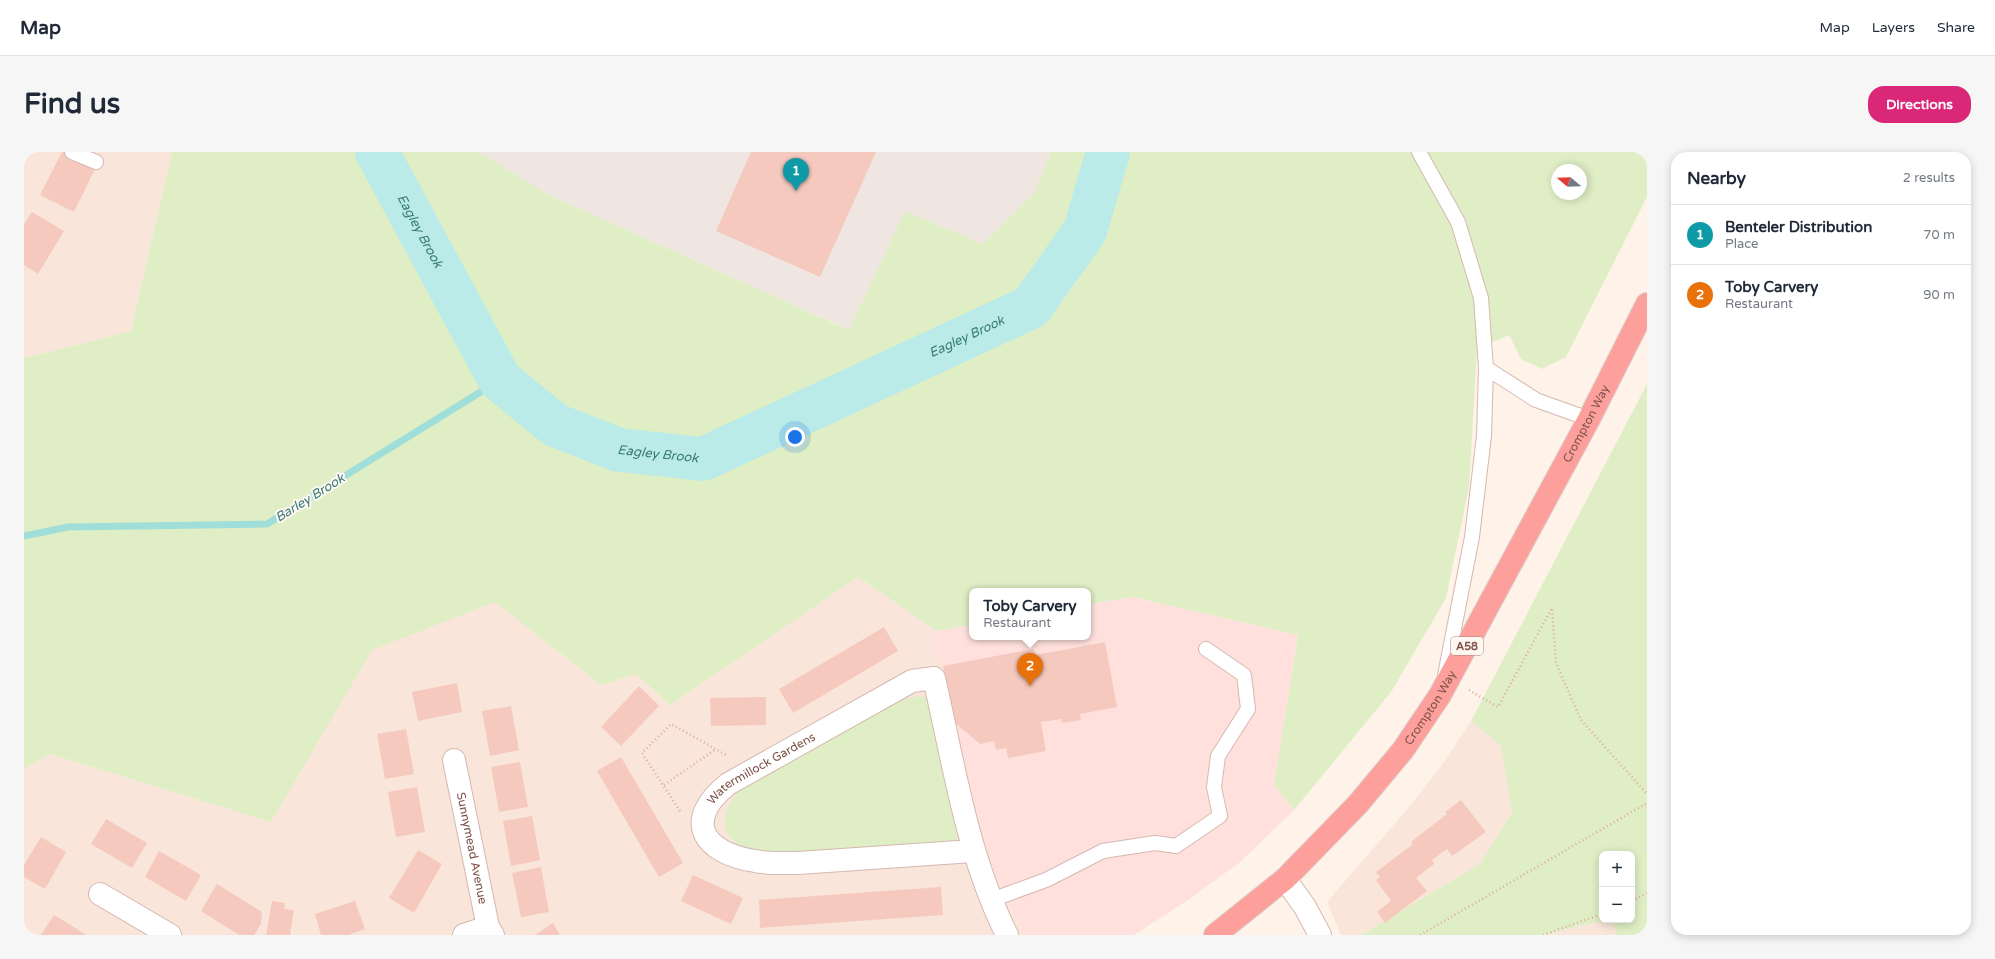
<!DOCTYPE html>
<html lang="en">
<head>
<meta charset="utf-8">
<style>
  :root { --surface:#fff; --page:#f6f6f7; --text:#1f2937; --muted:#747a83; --line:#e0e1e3; --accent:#db2777 }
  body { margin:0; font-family:"Varela Round",sans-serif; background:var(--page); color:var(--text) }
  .controls { position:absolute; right:12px; bottom:12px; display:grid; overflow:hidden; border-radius:8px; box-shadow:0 2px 10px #0003 }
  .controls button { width:36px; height:36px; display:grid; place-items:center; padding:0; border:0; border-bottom:1px solid var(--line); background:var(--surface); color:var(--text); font:20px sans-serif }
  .compass { position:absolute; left:1527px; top:12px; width:36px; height:36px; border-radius:50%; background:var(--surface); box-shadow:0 2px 10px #0003; rotate:289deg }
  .you { position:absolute; left:771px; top:285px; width:14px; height:14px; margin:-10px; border:3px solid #fff; border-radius:50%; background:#1a73e8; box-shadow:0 0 0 6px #1a73e833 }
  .badge { display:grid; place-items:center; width:26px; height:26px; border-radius:50%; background:var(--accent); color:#fff; font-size:13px; font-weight:700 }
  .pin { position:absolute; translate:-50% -33px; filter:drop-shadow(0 1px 2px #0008) }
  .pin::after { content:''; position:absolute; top:21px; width:14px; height:12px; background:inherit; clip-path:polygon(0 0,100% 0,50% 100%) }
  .popup { position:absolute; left:945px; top:436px; width:122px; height:52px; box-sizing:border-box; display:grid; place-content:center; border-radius:8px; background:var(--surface); filter:drop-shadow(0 1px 3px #0005); font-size:13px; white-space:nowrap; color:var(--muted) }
  .popup b { font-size:15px; color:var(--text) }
  .popup::after { content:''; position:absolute; left:50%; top:100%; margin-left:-8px; border:8px solid transparent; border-top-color:var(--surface) }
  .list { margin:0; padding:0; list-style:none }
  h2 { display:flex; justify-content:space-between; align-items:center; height:52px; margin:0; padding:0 16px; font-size:17px }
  h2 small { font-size:13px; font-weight:400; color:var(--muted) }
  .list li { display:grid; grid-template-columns:26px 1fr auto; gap:12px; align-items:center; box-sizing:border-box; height:60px; padding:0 16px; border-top:1px solid var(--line) }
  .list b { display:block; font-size:15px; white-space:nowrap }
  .list p { margin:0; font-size:13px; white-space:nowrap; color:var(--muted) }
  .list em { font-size:13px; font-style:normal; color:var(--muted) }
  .map { position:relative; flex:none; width:1623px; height:783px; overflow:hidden; border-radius:16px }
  header { display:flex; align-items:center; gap:24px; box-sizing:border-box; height:56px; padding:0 20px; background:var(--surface); border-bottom:1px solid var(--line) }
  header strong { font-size:19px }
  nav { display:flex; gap:22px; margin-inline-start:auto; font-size:14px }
  .intro { display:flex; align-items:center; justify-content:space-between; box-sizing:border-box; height:96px; padding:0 24px }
  h1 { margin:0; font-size:28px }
  .button { padding:10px 18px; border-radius:16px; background:var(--accent); color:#fff; font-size:14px; font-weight:700 }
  main { display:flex; gap:24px; padding:0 24px }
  aside { flex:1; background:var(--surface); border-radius:16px; box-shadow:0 2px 10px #0003 }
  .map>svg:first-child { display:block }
  .residential { fill:#f9e5da }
  .commercial { fill:#ffe0dd }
  .industrial { fill:#efe6e2 }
  .green { fill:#dfeec5; fill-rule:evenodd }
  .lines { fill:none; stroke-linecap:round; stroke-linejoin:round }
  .stream { stroke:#a0deda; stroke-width:7 }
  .river { stroke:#bbebe8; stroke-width:44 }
  .building { fill:#f6c9be }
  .lane-casing { stroke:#d5b8b0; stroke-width:16 }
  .street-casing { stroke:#d5b8b0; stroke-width:24 }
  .highway-casing { stroke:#dbcecc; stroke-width:24 }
  .path { stroke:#ddaba0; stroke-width:2.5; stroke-dasharray:1 3; stroke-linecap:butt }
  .lane { stroke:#fff; stroke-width:14 }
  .street { stroke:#fff; stroke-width:22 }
  .highway { stroke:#fda09b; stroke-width:22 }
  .labels { text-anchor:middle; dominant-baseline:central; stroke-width:4; stroke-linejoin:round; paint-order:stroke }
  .shield { fill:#fff7f2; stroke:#a4837c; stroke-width:1 }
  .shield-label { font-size:11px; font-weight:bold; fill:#7d5149 }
  .street-label { font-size:12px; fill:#7d5149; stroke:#fff7f2 }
  .water-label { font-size:13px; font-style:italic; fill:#387b78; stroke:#fff7f2 }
</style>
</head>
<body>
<header>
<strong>Map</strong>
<nav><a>Map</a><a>Layers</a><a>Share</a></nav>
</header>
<div class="intro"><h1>Find us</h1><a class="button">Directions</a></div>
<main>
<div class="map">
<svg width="1623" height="783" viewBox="0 0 1623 783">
  <rect width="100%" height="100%" fill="#fef2e9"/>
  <path class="residential" d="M0,0H148L107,179L0,206Z
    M834,425L913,479L906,496L917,505L942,628L966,710L1000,783H0V617L26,602L247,670L347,498L471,450L577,533L612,522L646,553Z
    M1447,569L1477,594L1488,660L1456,712L1337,783H1317L1303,750L1386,654L1418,613Z
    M1581,768H1588L1593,783H1519Z"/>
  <path class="commercial" d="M1109,445L1274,483L1250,633L1270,658L1215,711L1164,748L1110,783H1000L966,710L942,628L917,505L906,496L913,479L948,473V485H1064V452Z"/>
  <path class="industrial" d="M455,0H1027L1010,41L959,92L881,59L826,178L525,43Z"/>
  <path class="green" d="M148,0H455L525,43L825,178L881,59L959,92L1010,41L1027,0H1623V45L1542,205L1518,217L1497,207L1485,183L1453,197L1445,335L1422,446L1367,540L1270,658L1250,633L1274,483L1109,445L1064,452V439H948V473L913,479L834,425L646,553L612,522L577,533L471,450L348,498L247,670L26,602L0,617V206L107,179ZM1533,18H1557V42H1533Z
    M1623,232V783H1593L1588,768H1608V702H1578V768H1581L1519,783H1337L1456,712L1488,660L1477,594L1447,569Z
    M903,544L934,690C901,692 869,694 837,697C810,698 707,714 701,675C699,659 707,648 717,637L878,548L890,545Z"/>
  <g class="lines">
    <path class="stream" d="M0,384L44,375L243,372L476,228"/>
    <path class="river" id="s1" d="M353,0L476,228L531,273L595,298L679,307L1007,155L1061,79L1084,0"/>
  </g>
  <path class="building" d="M38,0H42L72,15L50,60L16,43Z
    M727,0H852L796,125L692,79Z
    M8,60L40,79L14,122L0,113V72Z
    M860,475L874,499L769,561L755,537Z
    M1081,490L1093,555L1056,562L1057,568L1038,571L1037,567L1017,570L1022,599L984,606L982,596L972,598L970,589L956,592L931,571L919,514L1009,497L1012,503Z
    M433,531L438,560L394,569L388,540Z
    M615,534L635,554L597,594L577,575Z
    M742,545V573L687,574L686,546Z
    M487,554L495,598L466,604L458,559Z
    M382,577L390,622L361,627L353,582Z
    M597,605L659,711L635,725L573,619Z
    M496,610L504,655L475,660L467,615Z
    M393,635L401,680L372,685L364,640Z
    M1437,648L1462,680L1428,704L1423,697L1408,708L1410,712L1392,726L1403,739L1361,771L1353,760L1367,749L1352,728L1356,725L1352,720L1389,692L1387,690L1423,662L1421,660Z
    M508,664L516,708L487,714L479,669Z
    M82,667L123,691L108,716L67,692Z
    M17,685L42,700L21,737L0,725V713Z
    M394,698L418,712L390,761L365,746Z
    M135,699L177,723L162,749L121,725Z
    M517,715L525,760L497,765L488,721Z
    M669,723L719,746L707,772L657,749Z
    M193,732L238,760L237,772L230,783H215L177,759Z
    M917,735L919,763L736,776L735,748Z
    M248,749L261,751L260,757L270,758L266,783H242Z
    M331,749L341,777L324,783H297L291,762Z
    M30,763L48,774L62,783H17Z
    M529,771L536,783H511Z"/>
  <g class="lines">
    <g class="lane-casing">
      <path id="lane" d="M48,0L72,10
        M1395,0L1434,70L1457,146L1462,216L1460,284L1448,385L1421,523
        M1462,216L1512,248L1565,267
        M967,748L1022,728L1079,699L1131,691L1152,694L1196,664L1190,635L1194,604L1224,557L1220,523L1182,497"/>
    </g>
    <g class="street-casing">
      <g id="street">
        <path id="s2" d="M430,608L464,775L469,783"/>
        <path id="s3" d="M949,699L774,711C760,711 745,712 731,709C679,701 658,669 704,632L888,529L910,526C930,613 943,703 983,783"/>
        <path d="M1261,727L1281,755L1296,783"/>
        <path d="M76,742L146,783"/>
        <path d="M440,783L464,775"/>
      </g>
    </g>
    <g class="highway-casing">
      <g id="highway">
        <path id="s4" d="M1191,783L1261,727L1334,652L1379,598L1416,543L1565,267L1623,152"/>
      </g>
    </g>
    <path class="path" d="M1445,538L1474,555L1528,456L1532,511L1557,568L1623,642
      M640,633L692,597
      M656,659L618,601L647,572L704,604
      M1608,749L1623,741
      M1396,783L1623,651
      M1519,783L1578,762"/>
    <use href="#lane" class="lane"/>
    <use href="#street" class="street"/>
    <use href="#highway" class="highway"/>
  </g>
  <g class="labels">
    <rect class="shield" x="1427" y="485" width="32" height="18" rx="3"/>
    <g class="shield-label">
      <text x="1443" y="494">A58</text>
    </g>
    <g class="street-label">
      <text stroke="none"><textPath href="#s4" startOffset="639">Crompton Way</textPath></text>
      <text stroke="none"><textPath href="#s4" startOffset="315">Crompton Way</textPath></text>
      <text stroke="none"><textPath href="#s3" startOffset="373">Watermillock Gardens</textPath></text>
      <text stroke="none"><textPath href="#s2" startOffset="90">Sunnymead Avenue</textPath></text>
    </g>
    <g class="water-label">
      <text stroke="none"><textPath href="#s1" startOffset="90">Eagley Brook</textPath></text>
      <text stroke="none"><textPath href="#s1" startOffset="774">Eagley Brook</textPath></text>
      <text stroke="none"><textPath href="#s1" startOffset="438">Eagley Brook</textPath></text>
      <text transform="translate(286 346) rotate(-32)">Barley Brook</text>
    </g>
  </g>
</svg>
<div class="controls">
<button>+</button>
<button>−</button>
</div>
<svg class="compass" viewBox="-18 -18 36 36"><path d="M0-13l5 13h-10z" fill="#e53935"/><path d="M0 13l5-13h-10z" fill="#747a83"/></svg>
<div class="you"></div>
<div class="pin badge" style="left:772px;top:39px;background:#0f9aa8">1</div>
<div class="pin badge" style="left:1006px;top:534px;background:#e8710a">2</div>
<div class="popup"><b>Toby Carvery</b>Restaurant</div>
</div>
<aside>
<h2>Nearby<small>2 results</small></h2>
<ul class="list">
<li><span class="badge" style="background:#0f9aa8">1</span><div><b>Benteler Distribution</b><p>Place</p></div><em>70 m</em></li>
<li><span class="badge" style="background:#e8710a">2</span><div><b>Toby Carvery</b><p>Restaurant</p></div><em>90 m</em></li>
</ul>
</aside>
</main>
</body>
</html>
